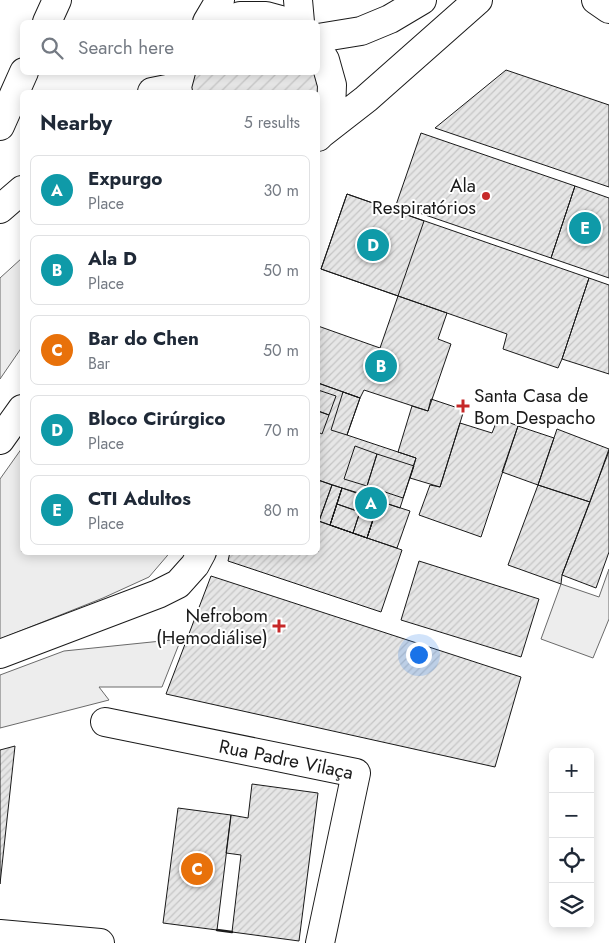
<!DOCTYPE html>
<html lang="en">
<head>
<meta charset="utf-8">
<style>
  :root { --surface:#fff; --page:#f2f2f3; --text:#1f2937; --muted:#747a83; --line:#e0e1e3; --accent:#ea580c }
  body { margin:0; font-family:Jost,sans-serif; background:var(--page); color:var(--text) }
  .controls { position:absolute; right:15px; bottom:15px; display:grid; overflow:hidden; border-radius:8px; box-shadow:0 2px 12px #0003 }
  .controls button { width:45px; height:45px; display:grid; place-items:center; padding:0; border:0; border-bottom:1px solid var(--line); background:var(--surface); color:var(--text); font:25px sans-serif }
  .you { position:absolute; left:418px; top:654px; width:18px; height:18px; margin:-12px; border:4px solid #fff; border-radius:50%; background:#1a73e8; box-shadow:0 0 0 8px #1a73e833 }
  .badge { display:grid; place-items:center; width:32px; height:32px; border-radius:50%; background:var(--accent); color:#fff; font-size:16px; font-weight:700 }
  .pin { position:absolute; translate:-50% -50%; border:2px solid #fff; box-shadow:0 1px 5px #0006 }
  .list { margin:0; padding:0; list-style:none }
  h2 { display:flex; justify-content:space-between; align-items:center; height:65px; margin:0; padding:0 20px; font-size:21px }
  h2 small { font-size:16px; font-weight:400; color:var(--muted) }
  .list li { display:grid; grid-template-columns:32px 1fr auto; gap:15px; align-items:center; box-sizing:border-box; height:70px; margin:0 10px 10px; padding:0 10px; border:1px solid var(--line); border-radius:8px }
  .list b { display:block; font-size:19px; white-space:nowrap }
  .list p { margin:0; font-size:16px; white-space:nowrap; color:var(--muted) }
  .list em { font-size:16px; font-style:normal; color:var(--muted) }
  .icon { flex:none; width:28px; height:28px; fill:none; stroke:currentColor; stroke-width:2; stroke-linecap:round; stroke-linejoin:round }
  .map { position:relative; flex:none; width:609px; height:943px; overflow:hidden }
  .search { position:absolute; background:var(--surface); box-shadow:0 2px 12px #0003; left:20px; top:20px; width:300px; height:55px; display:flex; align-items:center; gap:12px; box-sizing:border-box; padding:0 18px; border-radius:8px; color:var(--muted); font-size:19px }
  .panel { position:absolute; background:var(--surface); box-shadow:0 2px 12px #0003; left:20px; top:90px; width:300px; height:465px; border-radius:8px }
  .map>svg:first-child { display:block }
  .built { fill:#ededed; stroke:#6a6a6a }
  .garden { fill:url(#garden-furrows); stroke:#6a6a6a }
  .building { fill:url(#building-hatch); stroke:#1a1a1a }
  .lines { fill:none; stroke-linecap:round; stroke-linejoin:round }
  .street-casing { stroke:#1a1a1a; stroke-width:30 }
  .secondary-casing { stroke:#1a1a1a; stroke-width:30 }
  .street { stroke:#fff; stroke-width:28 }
  .secondary { stroke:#fff; stroke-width:28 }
  .wall { stroke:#1a1a1a; stroke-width:2.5 }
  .poi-dot { fill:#c62828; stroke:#fff; stroke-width:2 }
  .labels { text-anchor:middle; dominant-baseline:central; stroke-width:4; stroke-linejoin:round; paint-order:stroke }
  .poi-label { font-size:19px; fill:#1a1a1a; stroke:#fff; text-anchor:end }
  .street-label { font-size:19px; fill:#1a1a1a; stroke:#fff }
</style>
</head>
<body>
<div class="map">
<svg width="609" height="943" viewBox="0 0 609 943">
  <defs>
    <pattern id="garden-furrows" width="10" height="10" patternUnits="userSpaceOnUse" patternTransform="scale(1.25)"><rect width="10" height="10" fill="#ededed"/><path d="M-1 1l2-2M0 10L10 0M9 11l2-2" fill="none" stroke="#cbcbcb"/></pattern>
    <pattern id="building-hatch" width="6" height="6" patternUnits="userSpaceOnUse" patternTransform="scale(1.25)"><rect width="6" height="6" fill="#e6e6e6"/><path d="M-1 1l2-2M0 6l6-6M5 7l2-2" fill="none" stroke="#c5c5c5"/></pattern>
  </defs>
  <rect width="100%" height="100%" fill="#fff"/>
  <path class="built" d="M22,258V347L0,379V278Z
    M22,448V552L169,553L167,556L149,577L103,598L0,639V479Z
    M609,569V619L593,658L541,639L561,584L599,597Z
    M181,639L162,687H99L109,700L0,728V675L64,651Z"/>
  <path class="garden" d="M318,72L323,88L318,119V92H190L193,73Z"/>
  <path class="building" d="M506,70L609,105V187L435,128Z
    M421,133L575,186L551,258L396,205Z
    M575,186L609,198V278L551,258Z
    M347,194L589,278L562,359L558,368L503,349L507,334L321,269Z
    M347,194L424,221L398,296L321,269Z
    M589,278L609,285V374L562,359Z
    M398,296L447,313L438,339L451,344L428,411L364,390L360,398L318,383V326L380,348Z
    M318,383L360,398L347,435L416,458L400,508L379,501L367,538L330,525L342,488L318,480Z
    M318,390L336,396L329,415L318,411Z
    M343,392L360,398L347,435L331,430Z
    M431,399L464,410L440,487L410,478L416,458L398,452L412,406L428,411Z
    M318,411L329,415L322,434L318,432Z
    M498,418L518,426L481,537L419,515L430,485L440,487L460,423L492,433Z
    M518,426L554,438L538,485L502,472Z
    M557,429L609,449L590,502L538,485Z
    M355,446L377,454L367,486L344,479Z
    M609,451V552L596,588L562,575Z
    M377,454L414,466L403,498L367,486Z
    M318,480L332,485L319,521H318Z
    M332,485L342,488L330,525L319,521Z
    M538,485L590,502L562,575L561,584L508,565Z
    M342,488L379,501L367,538L330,525Z
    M342,488L365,495L360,512L337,504Z
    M365,495L379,501L376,511L362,505Z
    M379,501L410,511L397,548L367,538Z
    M337,504L360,512L353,533L330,525Z
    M362,505L376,511L367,538L353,533Z
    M318,521L402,550L381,612L228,561L230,552H318Z
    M419,561L539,599L521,657L401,620Z
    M211,576L521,677L495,767L166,694Z
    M15,746L0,884V750Z
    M252,784L318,793L299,941L232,932L241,855L226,853L231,815L248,818Z
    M178,808L231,815L217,930L163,923Z"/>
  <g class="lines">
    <g class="street-casing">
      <g id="street">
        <path d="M298,0L300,22"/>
        <path d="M596,0L609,9"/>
        <path d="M47,22L57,0"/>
        <path d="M207,22L220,0"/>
        <path d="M152,92L177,87"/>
        <path d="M0,126L24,72"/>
        <path d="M0,209L22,190"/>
        <path d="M0,654L158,594L178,584L195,565L202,552"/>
        <path id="s1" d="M105,722L356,773L320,943"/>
        <path d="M0,934L100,943"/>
      </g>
    </g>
    <g class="secondary-casing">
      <path id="secondary" d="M222,22L240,16H266L288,22
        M318,38L361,31L390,19L422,0
        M318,48L325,60L332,85L331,110L321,134L318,137
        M178,92L177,87L181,72
        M321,134L366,99L478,0
        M0,440L22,409"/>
    </g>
    <use href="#street" class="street"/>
    <use href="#secondary" class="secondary"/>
    <path class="wall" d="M217,930L232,932"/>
  </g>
  <g class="poi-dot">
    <circle cx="486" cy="196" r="5"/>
    <path d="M460.5 398.5h5v5h5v5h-5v5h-5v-5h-5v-5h5z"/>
    <path d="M276.5 618.5h5v5h5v5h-5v5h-5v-5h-5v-5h5z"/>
  </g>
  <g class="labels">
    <g class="poi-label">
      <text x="476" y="185">Ala<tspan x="476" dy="22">Respiratórios</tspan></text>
      <text x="474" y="395" text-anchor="start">Santa Casa de<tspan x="474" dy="22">Bom Despacho</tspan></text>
      <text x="268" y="615">Nefrobom<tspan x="268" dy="22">(Hemodiálise)</tspan></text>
    </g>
    <g class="street-label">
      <text stroke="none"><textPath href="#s1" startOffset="185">Rua Padre Vilaça</textPath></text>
    </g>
  </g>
</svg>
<div class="controls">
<button>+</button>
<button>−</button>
<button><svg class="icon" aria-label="locate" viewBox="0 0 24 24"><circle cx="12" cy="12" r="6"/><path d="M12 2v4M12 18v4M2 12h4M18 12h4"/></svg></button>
<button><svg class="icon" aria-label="layers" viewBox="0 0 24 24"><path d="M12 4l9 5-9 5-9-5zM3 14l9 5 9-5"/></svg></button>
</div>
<div class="you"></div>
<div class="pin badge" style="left:371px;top:503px;background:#0f9aa8">A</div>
<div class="pin badge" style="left:381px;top:366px;background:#0f9aa8">B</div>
<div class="pin badge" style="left:197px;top:869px;background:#e8710a">C</div>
<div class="pin badge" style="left:373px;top:245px;background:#0f9aa8">D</div>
<div class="pin badge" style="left:585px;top:228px;background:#0f9aa8">E</div>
<div class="search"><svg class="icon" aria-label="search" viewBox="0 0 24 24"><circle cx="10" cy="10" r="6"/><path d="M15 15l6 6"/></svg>Search here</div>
<section class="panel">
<h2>Nearby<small>5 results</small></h2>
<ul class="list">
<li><span class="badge" style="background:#0f9aa8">A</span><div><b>Expurgo</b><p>Place</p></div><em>30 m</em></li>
<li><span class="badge" style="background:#0f9aa8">B</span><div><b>Ala D</b><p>Place</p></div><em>50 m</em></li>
<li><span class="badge" style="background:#e8710a">C</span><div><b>Bar do Chen</b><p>Bar</p></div><em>50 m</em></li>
<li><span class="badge" style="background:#0f9aa8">D</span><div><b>Bloco Cirúrgico</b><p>Place</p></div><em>70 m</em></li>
<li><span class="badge" style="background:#0f9aa8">E</span><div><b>CTI Adultos</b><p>Place</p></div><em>80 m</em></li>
</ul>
</section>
</div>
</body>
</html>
